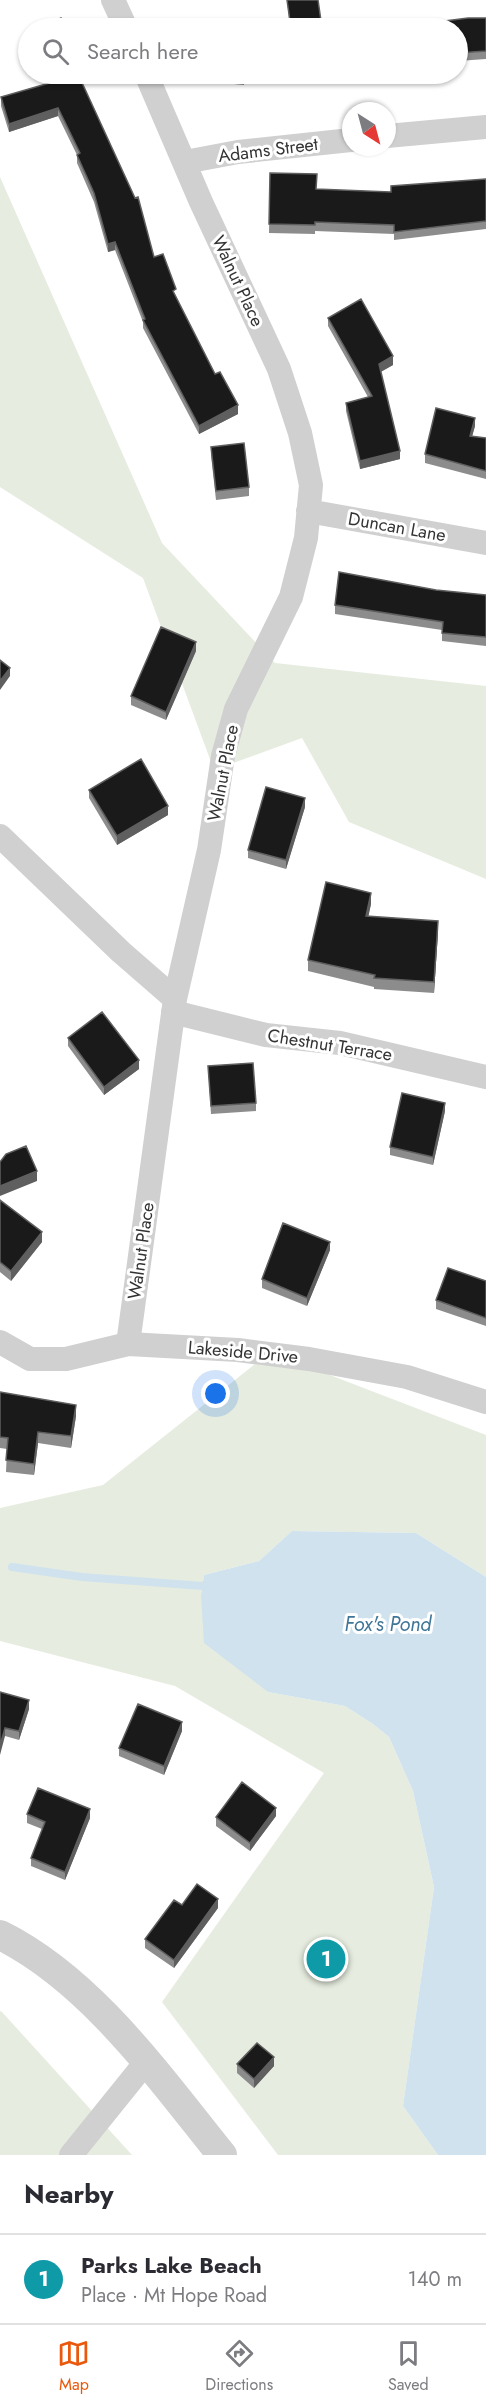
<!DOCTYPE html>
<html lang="en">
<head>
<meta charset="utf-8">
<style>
  :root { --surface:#fff; --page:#f2f2f3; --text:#2b2b33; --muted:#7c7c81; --line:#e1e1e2; --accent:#ea580c }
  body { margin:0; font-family:Jost,sans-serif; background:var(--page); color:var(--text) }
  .compass { position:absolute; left:342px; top:102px; width:54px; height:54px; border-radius:50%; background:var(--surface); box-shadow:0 2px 4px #0004; rotate:144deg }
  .you { position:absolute; left:216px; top:1394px; width:21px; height:21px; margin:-15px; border:4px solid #fff; border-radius:50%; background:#1a73e8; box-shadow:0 0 0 9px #1a73e833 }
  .badge { display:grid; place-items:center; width:39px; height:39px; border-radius:50%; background:var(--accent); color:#fff; font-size:20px; font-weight:700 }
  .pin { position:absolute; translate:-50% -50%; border:3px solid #fff; box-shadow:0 2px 6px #0006 }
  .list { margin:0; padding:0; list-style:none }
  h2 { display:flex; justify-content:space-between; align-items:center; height:78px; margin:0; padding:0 24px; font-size:26px }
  h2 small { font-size:20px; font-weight:400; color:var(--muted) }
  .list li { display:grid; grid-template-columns:39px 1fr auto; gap:18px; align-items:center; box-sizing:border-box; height:90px; padding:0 24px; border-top:2px solid var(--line) }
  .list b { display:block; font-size:22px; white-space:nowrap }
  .list p { margin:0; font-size:20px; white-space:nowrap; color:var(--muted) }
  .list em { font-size:20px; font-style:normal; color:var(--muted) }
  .icon { flex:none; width:33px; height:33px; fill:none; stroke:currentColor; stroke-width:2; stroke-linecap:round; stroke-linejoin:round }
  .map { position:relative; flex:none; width:486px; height:2155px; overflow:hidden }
  .search { position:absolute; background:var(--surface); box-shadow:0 2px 4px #0004; left:18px; right:18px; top:18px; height:66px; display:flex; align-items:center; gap:15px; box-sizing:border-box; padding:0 21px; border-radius:33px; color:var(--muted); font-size:22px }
  .sheet { height:168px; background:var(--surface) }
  nav { display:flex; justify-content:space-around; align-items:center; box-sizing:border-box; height:84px; border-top:2px solid var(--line); background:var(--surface); font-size:16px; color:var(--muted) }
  nav a { display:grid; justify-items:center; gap:3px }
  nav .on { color:var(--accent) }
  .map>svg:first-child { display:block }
  .green { fill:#e6ecdf }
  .water { fill:#cfe2ee }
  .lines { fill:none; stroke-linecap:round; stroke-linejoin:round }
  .stream { stroke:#cfe2ee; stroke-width:8 }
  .minor { stroke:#d0d0d0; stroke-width:24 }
  .tertiary { stroke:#d0d0d0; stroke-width:30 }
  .wall { fill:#8c8c8c }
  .shaded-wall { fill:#5f5f5f }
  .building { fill:#1a1a1a; stroke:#5f5f5f; stroke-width:1.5 }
  .labels { text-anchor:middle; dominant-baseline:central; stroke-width:6; stroke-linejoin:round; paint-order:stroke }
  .street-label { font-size:18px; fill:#333; stroke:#fff }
  .water-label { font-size:20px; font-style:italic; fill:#3f7597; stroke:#fff }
</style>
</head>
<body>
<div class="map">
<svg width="486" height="2155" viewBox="0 0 486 2155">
  <rect width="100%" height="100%" fill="#fff"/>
  <path class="green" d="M0,177L162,543L275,663L486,686V879L349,822L302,738L214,770L143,578L0,487Z
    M270,1352L486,1435V1577L416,1533L292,1531L259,1561L204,1575L201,1595L268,1692L345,1706L373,1724L389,1737L413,1791L434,1887L403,2106L438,2155H278L162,2002L324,1773L175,1686L0,1641V1508L103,1485Z
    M0,2011L2,2012L132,2155H0Z"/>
  <path class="water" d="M292,1531L416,1533L486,1577V2155H438L403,2106L434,1887L413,1791L389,1737L373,1724L345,1706L268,1692L204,1643L201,1595L204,1575L259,1561Z"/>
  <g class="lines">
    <path class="stream" d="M12,1567L82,1577L203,1586"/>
    <path class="minor" d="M113,0L126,28
      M387,136L486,127
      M185,162L238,152L351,140
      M308,511L486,543
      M0,836L121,952L175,999
      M173,1012L266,1035L340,1043L486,1077
      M0,1342L30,1359H66L128,1344L238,1350L309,1359L407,1377L486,1402
      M128,1344L175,999L209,850L223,756L236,709L291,597L306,538L311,485L300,433L279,369L201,202L146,74
      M71,2155L146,2062"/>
    <path class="tertiary" d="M0,1935C91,1980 159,2077 222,2155"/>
  </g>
  <path class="wall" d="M287,0L322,28H290Z
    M486,18V59L458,61V28Z
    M44,74H78L154,257L176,297L215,374L238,414L199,434L143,328V322L115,250L108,252L94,202L77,163V155L58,116L9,132L1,106V97L49,83Z
    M204,74H346L299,79L244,80V85L204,81Z
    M270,173L316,189L391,192L486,179V229L394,240V234L315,231V234L269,233Z
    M328,318L393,365L380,372L400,459L360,469L346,411V403L368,397L328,326Z
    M475,426L472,436L486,438V479L425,463V454Z
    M211,447L249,487V496L216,500L211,455Z
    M436,590L486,595V646L442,641V630L335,614V605Z
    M196,651L166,720L131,705V696Z
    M89,790L168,815L117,845L89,798Z
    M305,807L286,869L248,858V850Z
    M371,904L368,916L438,932L434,993L374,989V987L308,971V960Z
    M68,1038L139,1069L104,1095L68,1046Z
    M208,1066L256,1103V1111L211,1114Z
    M445,1111L433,1165L390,1155V1147Z
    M0,1200L42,1242L11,1281L0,1272Z
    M330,1250L307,1306L262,1288V1279Z
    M486,1281V1326L436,1309V1300Z
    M0,1392L76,1416L71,1448L38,1443L34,1475L6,1472L7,1449L0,1448Z
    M0,1692L29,1709L19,1740L5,1736Z
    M182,1731L164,1775L119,1756V1748Z
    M27,1814L90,1818L65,1880L31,1866V1858L42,1829L27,1823Z
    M276,1816L250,1851L216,1826V1817Z
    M218,1908L174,1968L145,1948V1939Z
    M237,2064L274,2066L254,2088L237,2073Z"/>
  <path class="shaded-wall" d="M58,108V116L9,132V124Z
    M115,242V250L108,252V244Z
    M393,356V365L379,373V364Z
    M238,405V414L199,434V426Z
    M475,418V426L470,444V436Z
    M400,451V459L360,469V461Z
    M196,642V651L166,720V712Z
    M10,668V676L0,690V681Z
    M305,798V807L286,869V860Z
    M168,806V815L117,845V836Z
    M371,893V904L366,928V916Z
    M438,921V932L434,993V982Z
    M139,1060V1069L104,1095V1087Z
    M445,1103V1111L433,1165V1157Z
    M37,1171V1181L0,1196V1186Z
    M42,1232V1242L11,1281V1271Z
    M330,1242V1250L307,1306V1298Z
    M76,1405V1416L71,1448V1436Z
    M38,1432V1443L34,1475V1464Z
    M29,1700V1709L19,1740V1731Z
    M182,1722V1731L164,1775V1766Z
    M5,1728V1736L0,1755V1746Z
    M276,1808V1816L250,1851V1843Z
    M90,1809V1818L65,1880V1872Z
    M218,1899V1908L174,1968V1960Z
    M274,2057V2066L254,2088V2079Z"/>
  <path class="building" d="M287,0H318L322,28H291Z
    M61,18L67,28H41Z
    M468,18H486V51L458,53V28H390Z
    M48,74H78L135,198L138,197L154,257L163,254L176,289L173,291L215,374L220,372L238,405L199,426L143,320L145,319L115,242L108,244L94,193L77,155L80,153L58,108L9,124L1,97L53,82Z
    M209,74H244V77Z
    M270,173L317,174L316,189L391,192V186L486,179V221L394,232V225L315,222V225L269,224Z
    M361,299L393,356L379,364L400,451L360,461L346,403L372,396L328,318Z
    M436,408L475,418L470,436L486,438V471L425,454Z
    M244,443L249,487L216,491L211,447Z
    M339,572L436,590L486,595V637L442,633L443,622L335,605Z
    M161,627L196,642L166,712L131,696Z
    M0,660L10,668L0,681Z
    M141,759L168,806L117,836L89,790Z
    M266,787L305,798L286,860L248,850Z
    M326,882L371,893L366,916L438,921L434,982L374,978L375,975L308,960Z
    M102,1012L139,1060L104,1087L68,1038Z
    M253,1063L256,1103L211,1106L208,1066Z
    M402,1093L445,1103L433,1157L390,1147Z
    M26,1146L37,1171L0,1186V1162L6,1154Z
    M0,1200L42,1232L11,1271L0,1262Z
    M283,1223L330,1242L307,1298L262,1279Z
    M448,1268L486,1281V1318L436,1300Z
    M0,1392L76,1405L71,1436L38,1432L34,1464L6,1460L8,1438L0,1437Z
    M0,1692L29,1700L19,1731L5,1728L0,1746Z
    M138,1704L182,1722L164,1766L119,1748Z
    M242,1782L276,1808L250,1843L216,1817Z
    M38,1788L90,1809L65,1872L31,1858L45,1822L27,1814Z
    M197,1884L218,1899L174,1960L145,1939L174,1900L182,1905Z
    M257,2043L274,2057L254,2079L237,2064Z"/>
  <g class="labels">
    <g class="street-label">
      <text transform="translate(268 150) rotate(-7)">Adams Street</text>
      <text transform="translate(238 281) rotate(65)">Walnut Place</text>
      <text transform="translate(397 527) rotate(10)">Duncan Lane</text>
      <text transform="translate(223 773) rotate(-79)">Walnut Place</text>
      <text transform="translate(330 1045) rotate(9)">Chestnut Terrace</text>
      <text transform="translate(141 1251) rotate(-82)">Walnut Place</text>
      <text transform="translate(243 1352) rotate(5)">Lakeside Drive</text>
    </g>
    <g class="water-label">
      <text x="388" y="1624">Fox's Pond</text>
    </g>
  </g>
</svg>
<svg class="compass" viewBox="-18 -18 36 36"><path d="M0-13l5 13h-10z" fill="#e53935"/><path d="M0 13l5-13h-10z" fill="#7c7c81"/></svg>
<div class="you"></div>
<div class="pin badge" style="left:326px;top:1959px;background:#0f9aa8">1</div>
<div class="search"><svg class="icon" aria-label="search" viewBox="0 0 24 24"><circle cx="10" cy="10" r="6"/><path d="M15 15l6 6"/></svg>Search here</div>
</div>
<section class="sheet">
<h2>Nearby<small></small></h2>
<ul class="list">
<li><span class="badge" style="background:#0f9aa8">1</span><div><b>Parks Lake Beach</b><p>Place · Mt Hope Road</p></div><em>140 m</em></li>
</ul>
</section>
<nav>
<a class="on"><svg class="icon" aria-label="map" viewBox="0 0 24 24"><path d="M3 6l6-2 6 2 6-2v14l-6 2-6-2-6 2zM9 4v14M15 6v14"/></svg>Map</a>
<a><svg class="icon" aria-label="directions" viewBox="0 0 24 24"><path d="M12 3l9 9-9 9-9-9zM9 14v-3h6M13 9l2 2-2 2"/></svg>Directions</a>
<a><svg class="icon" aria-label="saved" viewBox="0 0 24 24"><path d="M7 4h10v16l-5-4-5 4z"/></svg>Saved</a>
</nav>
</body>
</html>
